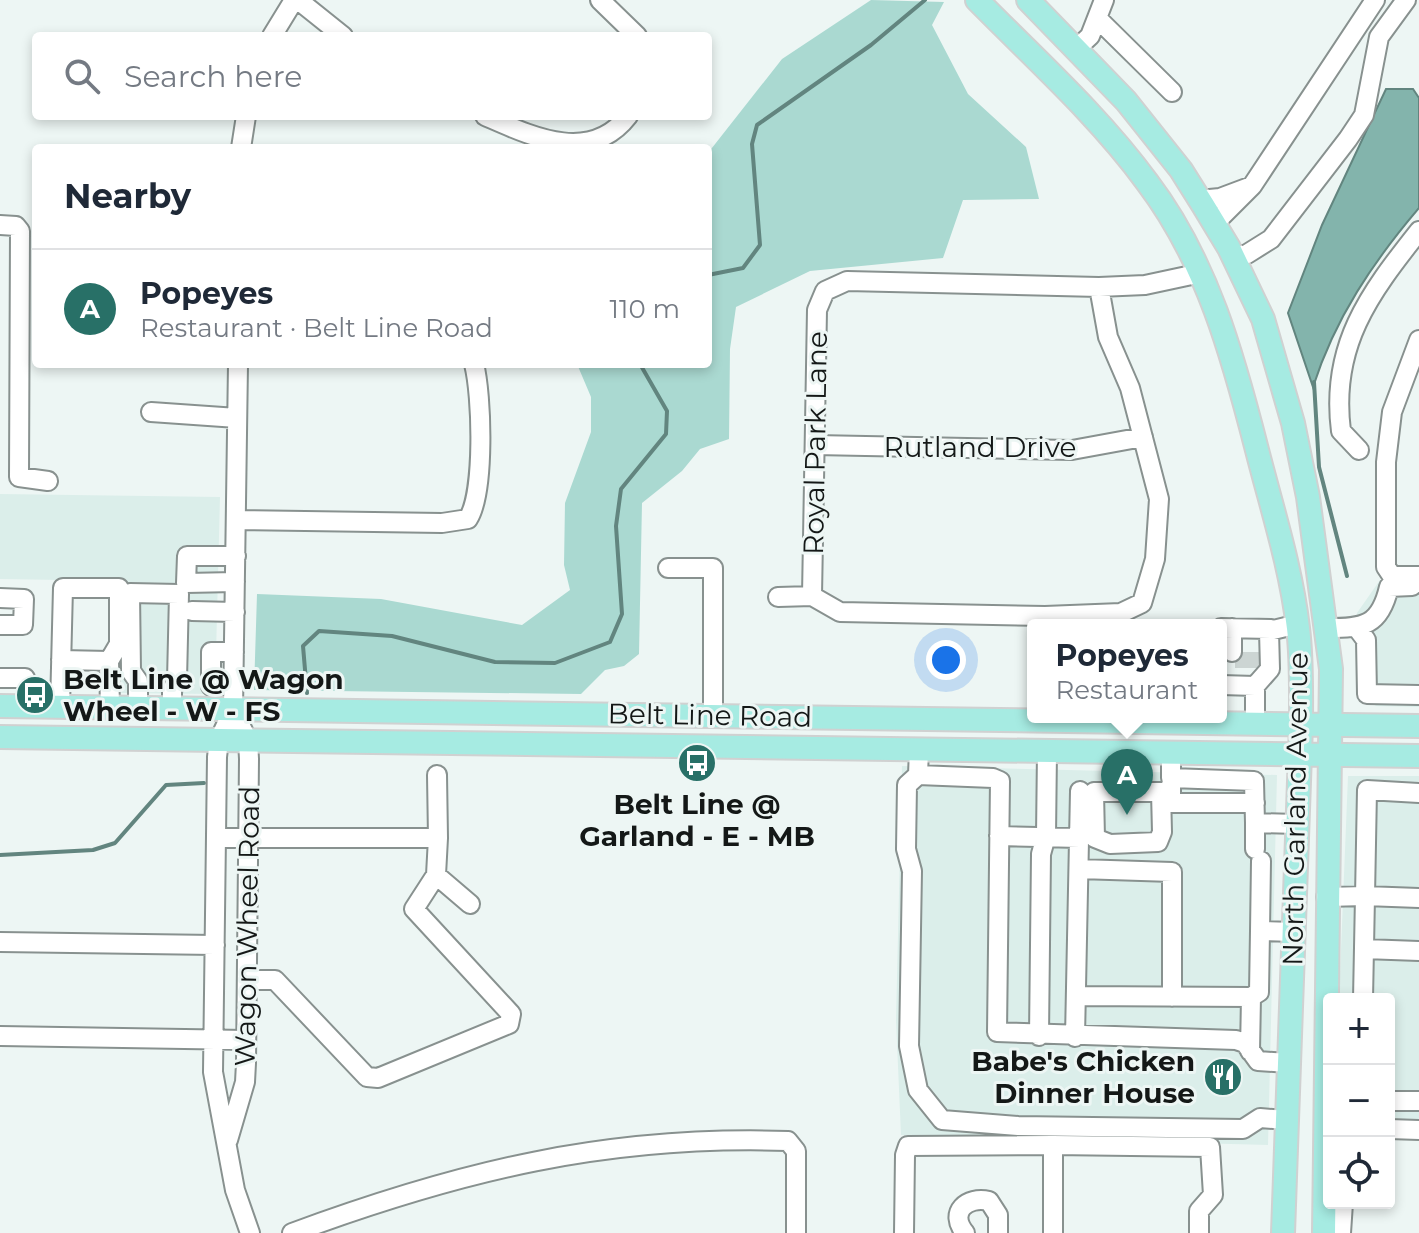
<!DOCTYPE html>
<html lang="en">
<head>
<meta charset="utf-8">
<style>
  :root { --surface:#fff; --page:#f2f2f3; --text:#1f2937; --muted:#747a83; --line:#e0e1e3; --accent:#287067 }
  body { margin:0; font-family:Montserrat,sans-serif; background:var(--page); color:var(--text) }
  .controls { position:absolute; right:24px; bottom:24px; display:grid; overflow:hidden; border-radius:8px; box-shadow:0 4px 12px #0003 }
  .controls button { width:72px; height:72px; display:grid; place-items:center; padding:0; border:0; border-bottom:2px solid var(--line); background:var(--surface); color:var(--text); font:40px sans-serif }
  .you { position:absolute; left:946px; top:660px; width:28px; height:28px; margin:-20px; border:6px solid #fff; border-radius:50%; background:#1a73e8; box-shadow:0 0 0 12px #1a73e833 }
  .badge { display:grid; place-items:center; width:52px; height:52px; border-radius:50%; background:var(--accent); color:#fff; font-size:26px; font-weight:700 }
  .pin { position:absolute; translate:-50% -66px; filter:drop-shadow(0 2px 4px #0008) }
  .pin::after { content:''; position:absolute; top:42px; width:28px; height:24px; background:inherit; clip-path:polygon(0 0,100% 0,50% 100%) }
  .popup { position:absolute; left:1027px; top:619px; width:200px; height:104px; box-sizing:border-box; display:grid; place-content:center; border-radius:8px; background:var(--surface); filter:drop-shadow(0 2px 6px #0005); font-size:26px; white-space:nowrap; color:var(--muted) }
  .popup b { font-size:30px; color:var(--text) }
  .popup::after { content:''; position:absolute; left:50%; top:100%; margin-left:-16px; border:16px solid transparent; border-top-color:var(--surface) }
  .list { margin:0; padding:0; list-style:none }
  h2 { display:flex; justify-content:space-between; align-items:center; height:104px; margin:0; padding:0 32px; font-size:34px }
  h2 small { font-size:26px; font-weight:400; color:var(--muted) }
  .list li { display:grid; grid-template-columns:52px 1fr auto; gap:24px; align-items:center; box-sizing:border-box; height:120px; padding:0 32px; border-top:2px solid var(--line) }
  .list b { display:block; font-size:30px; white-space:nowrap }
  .list p { margin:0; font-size:26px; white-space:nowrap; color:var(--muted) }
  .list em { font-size:26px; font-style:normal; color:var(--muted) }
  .icon { flex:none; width:44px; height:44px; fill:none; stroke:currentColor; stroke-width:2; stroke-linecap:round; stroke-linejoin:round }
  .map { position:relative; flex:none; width:1419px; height:1233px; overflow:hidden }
  .search { position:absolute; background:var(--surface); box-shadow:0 4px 12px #0003; left:32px; top:32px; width:680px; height:88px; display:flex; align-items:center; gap:20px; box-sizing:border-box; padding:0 28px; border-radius:8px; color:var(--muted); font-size:30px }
  .panel { position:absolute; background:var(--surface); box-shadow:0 4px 12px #0003; left:32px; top:144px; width:680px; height:224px; border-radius:8px }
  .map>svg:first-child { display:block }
  .built { fill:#dbeeea }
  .green { fill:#aad9d1 }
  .water { fill:#83b4ac; stroke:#62857f; stroke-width:2 }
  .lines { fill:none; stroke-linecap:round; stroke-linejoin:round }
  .stream { stroke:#62857f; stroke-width:4 }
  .minor-tunnel { stroke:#ccd5d3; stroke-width:18; stroke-dasharray:18 9; stroke-linecap:butt }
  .minor-casing { stroke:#88918f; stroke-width:22 }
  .major-casing { stroke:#d0d1d1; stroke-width:26 }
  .minor { stroke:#fff; stroke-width:18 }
  .major { stroke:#a6ebe2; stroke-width:22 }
  .labels { text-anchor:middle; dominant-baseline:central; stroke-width:6; stroke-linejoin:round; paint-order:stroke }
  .street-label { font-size:28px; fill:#141817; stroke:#edf6f4 }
  .poi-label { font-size:28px; font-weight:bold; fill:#141817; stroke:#edf6f4; text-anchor:start }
</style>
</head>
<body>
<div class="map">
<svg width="1419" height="1233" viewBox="0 0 1419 1233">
  <rect width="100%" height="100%" fill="#edf6f4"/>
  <path class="built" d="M0,494L220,497L215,694L121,693L123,581L0,579Z
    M1380,580L1419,581V707L1376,706L1358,693L1357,613Z
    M902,766L1277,775L1268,1145L901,1135L896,1020Z
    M1348,776H1419V1125L1389,1124V999H1339Z"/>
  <path class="green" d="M871,0L944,2L932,25L968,94L1026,147L1039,199L963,200L943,258L810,271L736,307L730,349L729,439L700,449L682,471L642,503L639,654L624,666L605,670L581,694L254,690L257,594L381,599L522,625L570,590L564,565L565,503L591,432V397L577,364H708V153L782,59Z"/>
  <path class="water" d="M1386,89H1413L1419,98V208C1373,262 1335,318 1313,387L1288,313L1322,225Z"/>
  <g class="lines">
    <path class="stream" d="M708,275L743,268L760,245L752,144L757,125L871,45L925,0
      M1314,382L1319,467L1347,576
      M307,693L303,646L319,631L392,636L495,662L555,663L610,642L622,614L616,526L621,489L666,434L667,411L640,364
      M0,855L93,850L115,843L166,785L204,783"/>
    <path class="minor-tunnel" d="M1244,652V668
      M1260,652V668"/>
    <g class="minor-casing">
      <path id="minor" d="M298,0L343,36
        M600,0L637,36
        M1097,18L1172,92
        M272,36L294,0
        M1076,49L1090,36L1104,0
        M485,116C531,136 590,165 628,116
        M241,148L246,116
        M1252,186L1375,0
        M1199,200L1220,198L1252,186L1214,224
        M0,225L16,226L20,231L19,477L48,481
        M1233,257L1247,254L1271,239L1348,139L1364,115L1379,37L1406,0
        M1419,340L1392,412L1386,462V567L1392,576H1419
        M238,364L233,710L219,740L217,757L213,1072L235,1190L250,1233
        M151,412L237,418
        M815,445L1072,450L1143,437
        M1359,450L1341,431C1330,346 1369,294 1419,231
        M237,520L442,523L468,519C485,492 482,395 474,364
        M668,568H713V715
        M235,582L186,583L187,556H236
        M812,596L817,310L825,291L847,281L1099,287L1145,285L1201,273
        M778,597L812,596L840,612L1045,616L1121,613L1142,603L1155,559L1159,499L1130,388L1108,337L1099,287
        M0,598L24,599L23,625H0
        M192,611L235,612
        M1221,628L1271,629
        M1232,628V652
        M1327,628C1364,628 1380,626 1389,587L1412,586
        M1357,628L1366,640L1367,694L1419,695
        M61,660L109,661L110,708
        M0,678H25
        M1221,685L1255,686V724
        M211,686V652H234
        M1255,686L1270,669L1269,631L1298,624
        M60,707L63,588H119V644L109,661
        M138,709V681L131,671L130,593L179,594L177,680L172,690V710
        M919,749L918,775L907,785L906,849L912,871L909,1046L918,1090L942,1120L1018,1126L1243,1129L1260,1118L1286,1120
        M1171,754V778L1254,781L1255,823
        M918,775L993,778L1000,781L997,1032L1236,1040L1245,1043L1258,1061L1288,1063
        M1171,785V803H1255
        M1161,792L1162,832L1158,842L1110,844L1095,838L1094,792H1171
        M1419,793L1367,790L1365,896L1419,898
        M999,836L1080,838
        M216,838H438L437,775
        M1255,849V823L1297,824
        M1079,869L1172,872V997
        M436,875L470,904
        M1326,897L1365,896L1363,999
        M1260,931L1261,861
        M0,942L215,945
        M1364,949L1419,951
        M247,980H275L367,1077L378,1078L509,1024L511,1014L414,909L436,875L438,838
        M1076,996L1251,997L1259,992L1260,931L1293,932
        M0,1036L246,1040
        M1039,1036L1041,854L1046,836L1047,751
        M1075,1037L1080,791
        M1250,1051L1251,997
        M1389,1101H1419
        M1389,1129L1419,1130
        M228,1140L245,1082L246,1063L249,759L248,741L233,710
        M1053,1145L1210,1147L1213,1195L1199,1211V1233
        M292,1233C460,1171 607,1135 788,1141L796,1151V1233
        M904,1233L905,1155L908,1146L1053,1145V1233
        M965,1233C948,1212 967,1196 989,1201L998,1215V1233
        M1341,1233L1343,1203"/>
    </g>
    <g class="major-casing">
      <path id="major" d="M977,0C1035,59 1098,115 1147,182C1207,261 1233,356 1257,450C1272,509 1291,567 1298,628C1302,660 1301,692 1301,725L1283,1233
        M1028,0L1126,101L1181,170L1203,205L1229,248L1263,319L1293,423L1308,497L1331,669L1324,1233
        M0,706L1419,726
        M0,737L1419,756"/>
    </g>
    <use href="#minor" class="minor"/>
    <use href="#major" class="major"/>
  </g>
  <defs>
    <g id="bus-disc" transform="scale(2)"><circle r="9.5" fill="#287067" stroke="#edf6f4"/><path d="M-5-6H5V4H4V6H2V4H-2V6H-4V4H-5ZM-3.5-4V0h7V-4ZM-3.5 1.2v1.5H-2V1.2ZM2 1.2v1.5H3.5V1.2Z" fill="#fff"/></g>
    <g id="restaurant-disc" transform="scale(2)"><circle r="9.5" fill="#287067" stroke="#edf6f4"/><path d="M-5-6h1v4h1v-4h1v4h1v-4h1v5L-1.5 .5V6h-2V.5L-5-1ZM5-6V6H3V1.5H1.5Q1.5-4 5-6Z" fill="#fff"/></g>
  </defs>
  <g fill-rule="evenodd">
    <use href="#bus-disc" x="35" y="695"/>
    <use href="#bus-disc" x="697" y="763"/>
    <use href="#restaurant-disc" x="1223" y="1077"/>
  </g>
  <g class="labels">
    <g class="street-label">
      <text transform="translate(815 443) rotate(-89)">Royal Park Lane</text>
      <text x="980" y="447">Rutland Drive</text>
      <text transform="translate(710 715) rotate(1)">Belt Line Road</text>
      <text transform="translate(1295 809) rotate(-89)">North Garland Avenue</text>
      <text transform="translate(247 926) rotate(-89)">Wagon Wheel Road</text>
    </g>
    <g class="poi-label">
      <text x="63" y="679">Belt Line @ Wagon<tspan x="63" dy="32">Wheel - W - FS</tspan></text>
      <text x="697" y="804" text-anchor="middle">Belt Line @<tspan x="697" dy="32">Garland - E - MB</tspan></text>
      <text x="1195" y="1061" text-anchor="end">Babe's Chicken<tspan x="1195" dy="32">Dinner House</tspan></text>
    </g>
  </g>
</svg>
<div class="controls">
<button>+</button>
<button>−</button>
<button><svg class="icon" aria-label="locate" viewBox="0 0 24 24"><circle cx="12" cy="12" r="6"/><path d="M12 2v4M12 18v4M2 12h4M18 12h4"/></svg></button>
</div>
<div class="you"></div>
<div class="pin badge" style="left:1127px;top:815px">A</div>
<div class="popup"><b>Popeyes</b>Restaurant</div>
<div class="search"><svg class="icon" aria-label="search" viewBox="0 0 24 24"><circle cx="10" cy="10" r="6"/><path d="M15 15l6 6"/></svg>Search here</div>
<section class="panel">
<h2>Nearby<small></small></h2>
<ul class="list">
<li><span class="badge">A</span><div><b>Popeyes</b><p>Restaurant · Belt Line Road</p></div><em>110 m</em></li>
</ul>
</section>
</div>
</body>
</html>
